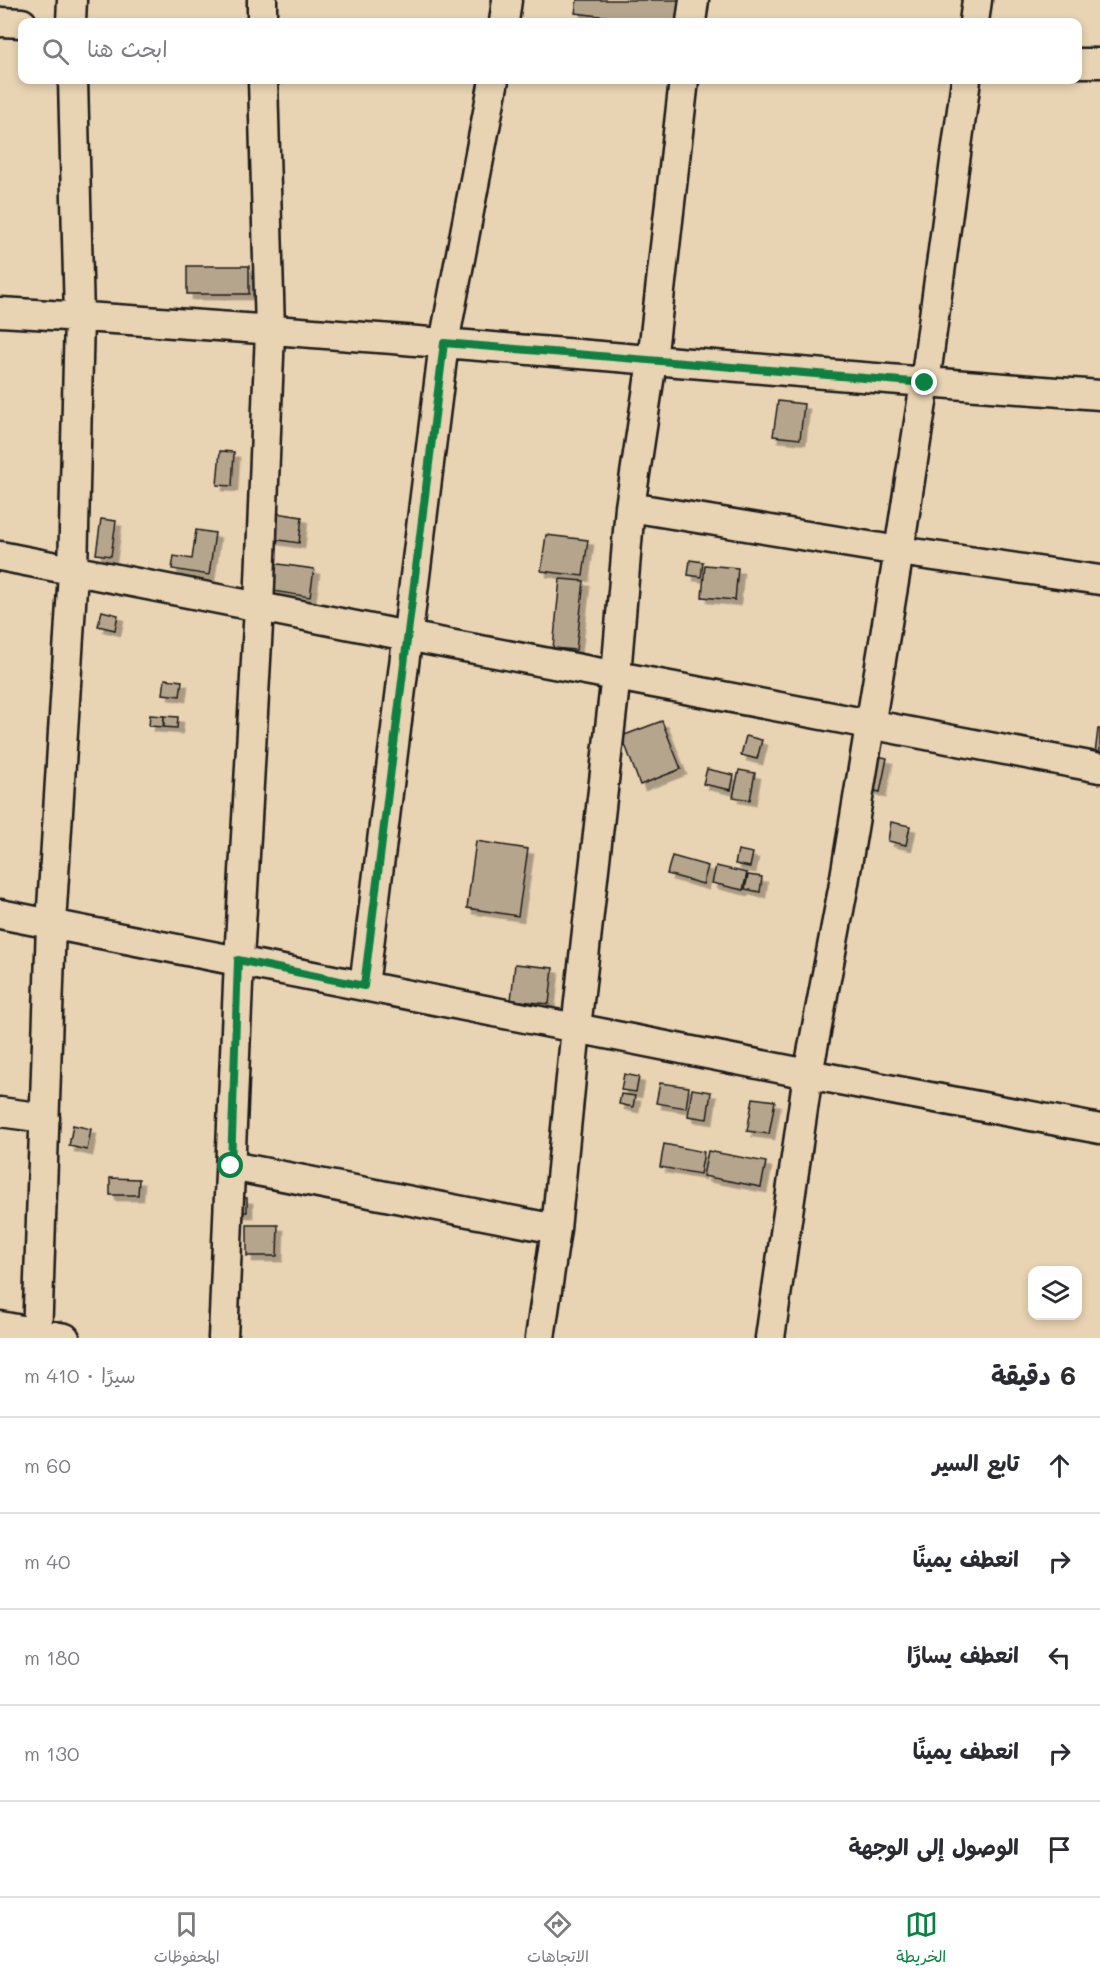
<!DOCTYPE html>
<html lang="ar">
<head>
<meta charset="utf-8">
<style>
  :root { --surface:#fff; --page:#f7f7f7; --text:#2b2b33; --muted:#7c7c81; --line:#e1e1e2; --accent:#0b8043 }
  body { margin:0; font-family:Mali,"Playpen Sans Arabic",sans-serif; background:var(--page); color:var(--text); direction:rtl }
  .controls { position:absolute; right:18px; bottom:18px; display:grid; overflow:hidden; border-radius:12px; box-shadow:0 3px 9px #0003 }
  .controls button { width:54px; height:54px; display:grid; place-items:center; padding:0; border:0; border-bottom:2px solid var(--line); background:var(--surface); color:var(--text); font:30px sans-serif }
  .stop { position:absolute; width:18px; height:18px; margin:-14px; border:4px solid #0b8043; border-radius:50%; background:#fff }
  .stop.end { background:#0b8043; border-color:#fff; box-shadow:0 2px 6px #0008 }
  .list { margin:0; padding:0; list-style:none }
  h2 { display:flex; justify-content:space-between; align-items:center; height:78px; margin:0; padding:0 24px; font-size:26px }
  h2 small { font-size:20px; font-weight:400; color:var(--muted) }
  .list li { display:grid; grid-template-columns:39px 1fr auto; gap:18px; align-items:center; box-sizing:border-box; height:96px; padding:0 24px; border-top:2px solid var(--line) }
  .list b { display:block; font-size:22px; white-space:nowrap }
  .list em { font-size:20px; font-style:normal; color:var(--muted) }
  .icon { flex:none; width:33px; height:33px; fill:none; stroke:currentColor; stroke-width:2; stroke-linecap:round; stroke-linejoin:round }
  .map { position:relative; flex:none; width:1100px; height:1338px; overflow:hidden; direction:ltr }
  .search { position:absolute; background:var(--surface); box-shadow:0 3px 9px #0003; left:18px; right:18px; top:18px; height:66px; display:flex; align-items:center; gap:15px; box-sizing:border-box; padding:0 21px; border-radius:12px; color:var(--muted); font-size:22px }
  .sheet { height:558px; background:var(--surface) }
  nav { display:flex; justify-content:space-around; align-items:center; box-sizing:border-box; height:84px; border-top:2px solid var(--line); background:var(--surface); font-size:16px; color:var(--muted) }
  nav a { display:grid; justify-items:center; gap:3px }
  nav .on { color:var(--accent) }
  .map>svg:first-child { display:block }
  .building { fill:#b5a58d; stroke:#1c1c1c; stroke-width:1.5; filter:url(#shadow) }
  .lines { fill:none; stroke-linecap:round; stroke-linejoin:round }
  .minor-casing { stroke:#1c1c1c; stroke-width:33 }
  .minor { stroke:#e8d3b2; stroke-width:28 }
  .route { stroke:#0b8043; stroke-width:8 }
</style>
</head>
<body>
<div class="map">
<svg width="1100" height="1338" viewBox="0 0 1100 1338">
  <defs>
    <filter id="shadow"><feDropShadow dx="5.5" dy="5.5" stdDeviation="0" flood-color="#0004"/></filter>
  </defs>
  <rect width="100%" height="100%" fill="#e8d3b2"/>
  <filter id="ink" filterUnits="userSpaceOnUse"><feTurbulence type="fractalNoise" baseFrequency=".0167" numOctaves="2"/><feDisplacementMap in="SourceGraphic" scale="12" xChannelSelector="R" yChannelSelector="G"/><feConvolveMatrix kernelMatrix="1 2 1 2 8 2 1 2 1" color-interpolation-filters="sRGB"/></filter>
  <g filter="url(#ink)">
    <path class="building" d="M577,0H686L683,22H650L575,13Z
      M187,266H249V294H187Z
      M778,401L804,404L800,439L773,436Z
      M220,451L234,452L232,486L217,485Z
      M270,512L302,517L299,543L266,538Z
      M101,519L116,521L111,556L96,554Z
      M196,530L215,533L209,575L172,569L174,556L192,559Z
      M546,535L588,540L583,576L541,571Z
      M690,560L703,562L701,577L688,575Z
      M271,563L314,569L310,597L267,590Z
      M705,565L738,568L735,600L702,597Z
      M560,579L584,581L576,650L553,648Z
      M102,611L118,615L115,630L98,626Z
      M165,679L182,681L180,696L163,694Z
      M150,715L164,716V727L149,726Z
      M164,716L178,717L177,728L163,727Z
      M662,721L681,769L640,785L622,736Z
      M1098,729H1100V755L1095,754Z
      M746,736L762,740L757,759L741,755Z
      M868,754L887,758L880,792L862,788Z
      M707,769L734,775L731,790L703,784Z
      M739,770L755,773L750,800L733,797Z
      M891,822L910,826L906,845L888,841Z
      M476,841L528,849L518,916L467,908Z
      M738,850L753,853L750,867L735,864Z
      M672,856L708,866L703,884L667,874Z
      M716,866L747,873L743,890L712,883Z
      M748,875L762,877L760,892L745,889Z
      M515,964L553,968L549,1004L511,1000Z
      M624,1074L639,1077L636,1092L621,1090Z
      M660,1083L689,1087L686,1108L656,1103Z
      M692,1089L711,1092L707,1119L688,1116Z
      M621,1094L635,1096L633,1107L619,1104Z
      M753,1098L775,1101L769,1134L747,1131Z
      M73,1125L91,1129L87,1150L69,1146Z
      M664,1144L704,1152L700,1174L660,1167Z
      M708,1151L766,1162L761,1187L703,1176Z
      M110,1178L139,1179L138,1195H110Z
      M232,1197L247,1198V1212H231Z
      M247,1225H278L277,1256H247Z"/>
    <g class="lines">
      <g class="minor-casing">
        <path id="minor" d="M0,22L22,23
          M71,22L72,0
          M262,22V0
          M504,22L507,0
          M691,22L694,0
          M974,22L977,0
          M1078,63H1100
          M0,312C367,333 733,369 1100,395
          M630,507L899,551L1100,580
          M0,556L407,636L1100,768
          M0,914L808,1074L1100,1129
          M364,986L444,343L494,80
          M0,1112L45,1118
          M231,1166L556,1229
          M0,1326L65,1338
          M37,1338L51,924L73,572L79,317L73,80
          M223,1338L239,960L259,607L270,331L263,80
          M540,1338L556,1229L576,1028L616,675L630,507L652,361L684,80
          M770,1338L808,1074L843,889L899,551L925,383L966,80"/>
      </g>
      <use href="#minor" class="minor"/>
    </g>
  </g>
  <g class="lines" filter="url(#ink)">
    <path class="route" d="M231,1166L238,960L364,986L444,343L925,383"/>
  </g>
</svg>
<div class="controls">
<button><svg class="icon" aria-label="layers" viewBox="0 0 24 24"><path d="M12 4l9 5-9 5-9-5zM3 14l9 5 9-5"/></svg></button>
</div>
<div class="stop" style="left:231px;top:1166px"></div>
<div class="stop end" style="left:925px;top:383px"></div>
<div class="search"><svg class="icon" aria-label="search" viewBox="0 0 24 24"><circle cx="10" cy="10" r="6"/><path d="M15 15l6 6"/></svg>ابحث هنا</div>
</div>
<section class="sheet">
<h2>6 دقيقة<small>سيرًا · 410 m</small></h2>
<ul class="list">
<li><svg class="icon" aria-label="ahead" viewBox="0 0 24 24"><path d="M12 20V5M6 11l6-6 6 6"/></svg><div><b>تابع السير</b></div><em>60 m</em></li>
<li><svg class="icon" aria-label="right" viewBox="0 0 24 24"><path d="M7 20v-9h11M14 6l5 5-5 5"/></svg><div><b>انعطف يمينًا</b></div><em>40 m</em></li>
<li><svg class="icon" aria-label="left" viewBox="0 0 24 24"><path d="M17 20v-9H6M10 6l-5 5 5 5"/></svg><div><b>انعطف يسارًا</b></div><em>180 m</em></li>
<li><svg class="icon" aria-label="right" viewBox="0 0 24 24"><path d="M7 20v-9h11M14 6l5 5-5 5"/></svg><div><b>انعطف يمينًا</b></div><em>130 m</em></li>
<li><svg class="icon" aria-label="arrive" viewBox="0 0 24 24"><path d="M6 21V4h12l-3 4 3 4H6"/></svg><div><b>الوصول إلى الوجهة</b></div></li>
</ul>
</section>
<nav>
<a class="on"><svg class="icon" aria-label="map" viewBox="0 0 24 24"><path d="M3 6l6-2 6 2 6-2v14l-6 2-6-2-6 2zM9 4v14M15 6v14"/></svg>الخريطة</a>
<a><svg class="icon" aria-label="directions" viewBox="0 0 24 24"><path d="M12 3l9 9-9 9-9-9zM9 14v-3h6M13 9l2 2-2 2"/></svg>الاتجاهات</a>
<a><svg class="icon" aria-label="saved" viewBox="0 0 24 24"><path d="M7 4h10v16l-5-4-5 4z"/></svg>المحفوظات</a>
</nav>
</body>
</html>
